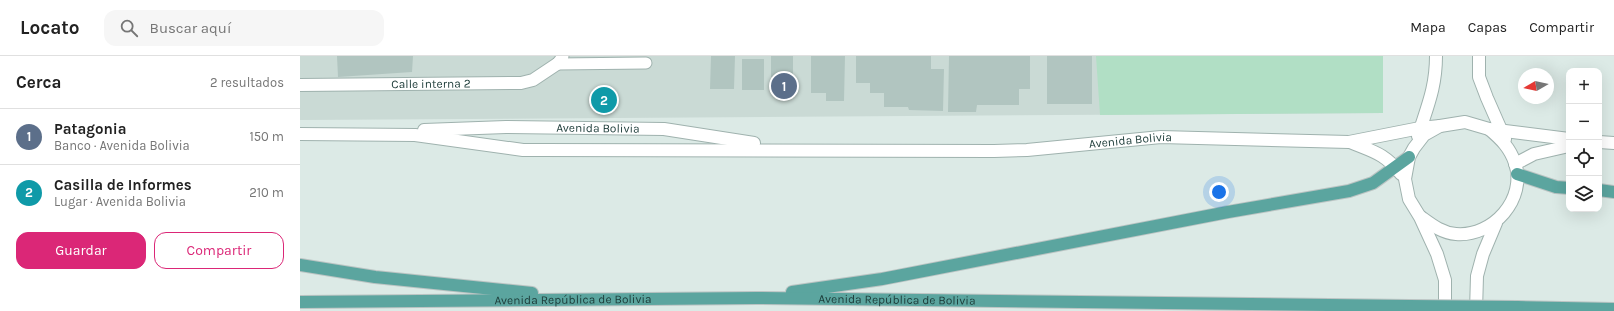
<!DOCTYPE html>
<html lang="es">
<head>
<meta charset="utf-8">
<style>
  :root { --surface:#fff; --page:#f6f6f6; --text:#222; --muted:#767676; --line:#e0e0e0; --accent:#db2777 }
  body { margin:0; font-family:Karla,sans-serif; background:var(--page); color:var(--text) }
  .controls { position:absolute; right:12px; top:12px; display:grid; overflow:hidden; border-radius:8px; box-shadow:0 4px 16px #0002 }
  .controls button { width:36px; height:36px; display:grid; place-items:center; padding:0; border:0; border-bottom:1px solid var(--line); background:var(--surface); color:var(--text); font:20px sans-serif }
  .compass { position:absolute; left:1218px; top:12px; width:36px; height:36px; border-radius:50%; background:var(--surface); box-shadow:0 4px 16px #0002; rotate:261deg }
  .you { position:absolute; left:919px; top:136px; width:14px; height:14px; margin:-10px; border:3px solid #fff; border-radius:50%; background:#1a73e8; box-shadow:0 0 0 6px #1a73e833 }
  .badge { display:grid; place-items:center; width:26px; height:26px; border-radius:50%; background:var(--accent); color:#fff; font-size:13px; font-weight:700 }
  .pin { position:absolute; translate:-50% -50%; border:2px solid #fff; box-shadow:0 1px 4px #0006 }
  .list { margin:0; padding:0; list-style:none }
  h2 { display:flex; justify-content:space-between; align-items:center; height:52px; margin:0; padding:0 16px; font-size:17px }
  h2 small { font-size:13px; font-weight:400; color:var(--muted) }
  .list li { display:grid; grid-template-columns:26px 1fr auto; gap:12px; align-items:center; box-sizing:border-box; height:56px; padding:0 16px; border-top:1px solid var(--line) }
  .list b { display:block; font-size:15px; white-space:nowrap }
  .list p { margin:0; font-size:13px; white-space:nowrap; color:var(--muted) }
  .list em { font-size:13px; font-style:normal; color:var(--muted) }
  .actions { display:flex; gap:8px; padding:12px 16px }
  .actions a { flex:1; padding:9px 0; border:1px solid var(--accent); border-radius:12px; text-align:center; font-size:14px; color:var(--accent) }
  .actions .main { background:var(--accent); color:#fff }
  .icon { flex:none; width:22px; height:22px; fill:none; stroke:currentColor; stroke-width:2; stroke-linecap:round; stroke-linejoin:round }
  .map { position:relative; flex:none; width:1314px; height:255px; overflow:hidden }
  header { display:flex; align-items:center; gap:24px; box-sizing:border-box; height:56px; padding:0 20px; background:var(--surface); border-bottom:1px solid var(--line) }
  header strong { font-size:19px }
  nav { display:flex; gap:22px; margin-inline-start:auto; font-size:14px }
  .search { width:280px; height:36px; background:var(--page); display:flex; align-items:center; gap:10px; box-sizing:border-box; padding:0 14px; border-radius:12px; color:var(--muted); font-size:15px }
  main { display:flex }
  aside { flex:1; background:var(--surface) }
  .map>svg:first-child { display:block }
  .built { fill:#cadad5 }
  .green { fill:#b1dfc5 }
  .building { fill:#b1c5c0 }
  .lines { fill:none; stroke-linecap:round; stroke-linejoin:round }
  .service-casing { stroke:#9fb2ae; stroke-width:13 }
  .minor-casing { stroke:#9fb2ae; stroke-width:14 }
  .tertiary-casing { stroke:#9fb2ae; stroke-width:14 }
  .primary-casing { stroke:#bbc4c3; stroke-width:14 }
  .service { stroke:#fff; stroke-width:11 }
  .minor { stroke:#fff; stroke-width:12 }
  .tertiary { stroke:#fff; stroke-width:12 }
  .primary { stroke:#5ba59f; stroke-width:12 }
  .primary-bridge-casing { stroke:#bbc4c3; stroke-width:14; stroke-linecap:butt }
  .primary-bridge { stroke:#5ba59f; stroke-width:12 }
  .labels { text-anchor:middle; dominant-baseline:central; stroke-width:4; stroke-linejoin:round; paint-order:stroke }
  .street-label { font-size:12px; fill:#1c3b38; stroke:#ecf7f3 }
</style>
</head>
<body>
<header>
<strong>Locato</strong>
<div class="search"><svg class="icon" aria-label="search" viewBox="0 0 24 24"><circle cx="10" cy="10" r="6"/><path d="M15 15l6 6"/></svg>Buscar aquí</div>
<nav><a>Mapa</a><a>Capas</a><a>Compartir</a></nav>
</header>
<main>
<aside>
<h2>Cerca<small>2 resultados</small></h2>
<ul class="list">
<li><span class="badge" style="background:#5c6f8a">1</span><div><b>Patagonia</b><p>Banco · Avenida Bolivia</p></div><em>150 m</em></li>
<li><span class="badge" style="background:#0f9aa8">2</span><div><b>Casilla de Informes</b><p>Lugar · Avenida Bolivia</p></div><em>210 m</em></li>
</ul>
<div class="actions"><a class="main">Guardar</a><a>Compartir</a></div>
</aside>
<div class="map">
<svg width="1314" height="255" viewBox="0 0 1314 255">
  <rect width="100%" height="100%" fill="#dceae6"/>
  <path class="built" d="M0,0H1083V57L0,64Z"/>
  <path class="green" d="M796,0H1083V57L800,59Z"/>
  <path class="building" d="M37,0H113L112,16L38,21Z
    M411,0H435L434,33H410Z
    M471,0H493V21H471Z
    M511,0H545L544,45H526V37H511Z
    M556,0H631V13H644L643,55L609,54L608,51H584V37H570V27H556Z
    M649,0H730V33H719V49H677L676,56H648Z
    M747,0H792V48H747Z
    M442,3H464V34H442Z
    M496,24V36H471V25Z
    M295,34H312L313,53L295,54Z"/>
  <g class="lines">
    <g class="service-casing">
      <path id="service" d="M263,0L257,8L346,7"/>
    </g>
    <g class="minor-casing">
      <g id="minor">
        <path d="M1179,0V21L1187,42L1205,83"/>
        <path id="s1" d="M0,29L221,27L233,24L257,8"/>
        <path d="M1118,80C1127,51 1136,32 1136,0"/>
      </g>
    </g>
    <g class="tertiary-casing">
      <g id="tertiary">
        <path id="s2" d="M124,74L206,71L364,73L454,87"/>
        <path id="s3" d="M0,78L115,79L223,94H239L694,95L727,94L861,81L1049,86L1120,72L1140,70"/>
        <path d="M1050,86C1074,96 1084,97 1101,118"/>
        <path d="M1299,86L1314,87"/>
        <path d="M1215,108L1234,98L1269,90"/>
        <path d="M1121,161C1132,169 1142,177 1156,178C1193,181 1227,143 1215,107C1210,92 1201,83 1189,73"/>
        <path d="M1145,255V224L1137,198L1120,161L1109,143L1105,123L1109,101L1114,92L1124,79L1140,70L1165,66L1189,73L1269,83"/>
        <path d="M1176,255L1177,220L1183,198L1196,167"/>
      </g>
    </g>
    <g class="primary-casing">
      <g id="primary">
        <path d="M1217,118L1256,131L1269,132"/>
        <path d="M1299,134L1314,136"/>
        <path d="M0,209L75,221L232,237"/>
        <path d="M492,236L582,223L928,156L1049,135L1073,127L1109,101"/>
        <path id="s4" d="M0,246L456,242L1109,250"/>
        <path d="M1217,251L1314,253"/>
      </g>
    </g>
    <use href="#service" class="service"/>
    <use href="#minor" class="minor"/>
    <use href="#tertiary" class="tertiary"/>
    <use href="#primary" class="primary"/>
    <g class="primary-bridge-casing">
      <path id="primary-bridge" d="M1109,250L1217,251"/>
    </g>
    <use href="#primary-bridge" class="primary-bridge"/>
  </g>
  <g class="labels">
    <g class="street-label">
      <text stroke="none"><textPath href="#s1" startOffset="131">Calle interna 2</textPath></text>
      <text stroke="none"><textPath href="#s2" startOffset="174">Avenida Bolivia</textPath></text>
      <text stroke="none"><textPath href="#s3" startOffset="832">Avenida Bolivia</textPath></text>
      <text stroke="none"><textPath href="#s4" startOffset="273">Avenida República de Bolivia</textPath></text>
      <text stroke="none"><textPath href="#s4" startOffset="597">Avenida República de Bolivia</textPath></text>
    </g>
  </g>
</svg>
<div class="controls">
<button>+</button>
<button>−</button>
<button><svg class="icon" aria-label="locate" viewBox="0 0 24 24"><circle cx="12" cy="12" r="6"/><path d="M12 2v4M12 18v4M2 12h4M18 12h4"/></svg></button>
<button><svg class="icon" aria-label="layers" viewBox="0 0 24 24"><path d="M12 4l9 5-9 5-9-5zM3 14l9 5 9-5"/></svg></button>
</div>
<svg class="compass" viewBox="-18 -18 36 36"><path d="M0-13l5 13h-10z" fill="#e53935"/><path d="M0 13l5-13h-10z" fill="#767676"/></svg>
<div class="you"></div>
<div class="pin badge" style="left:484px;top:30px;background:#5c6f8a">1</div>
<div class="pin badge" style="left:304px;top:44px;background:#0f9aa8">2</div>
</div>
</main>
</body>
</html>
